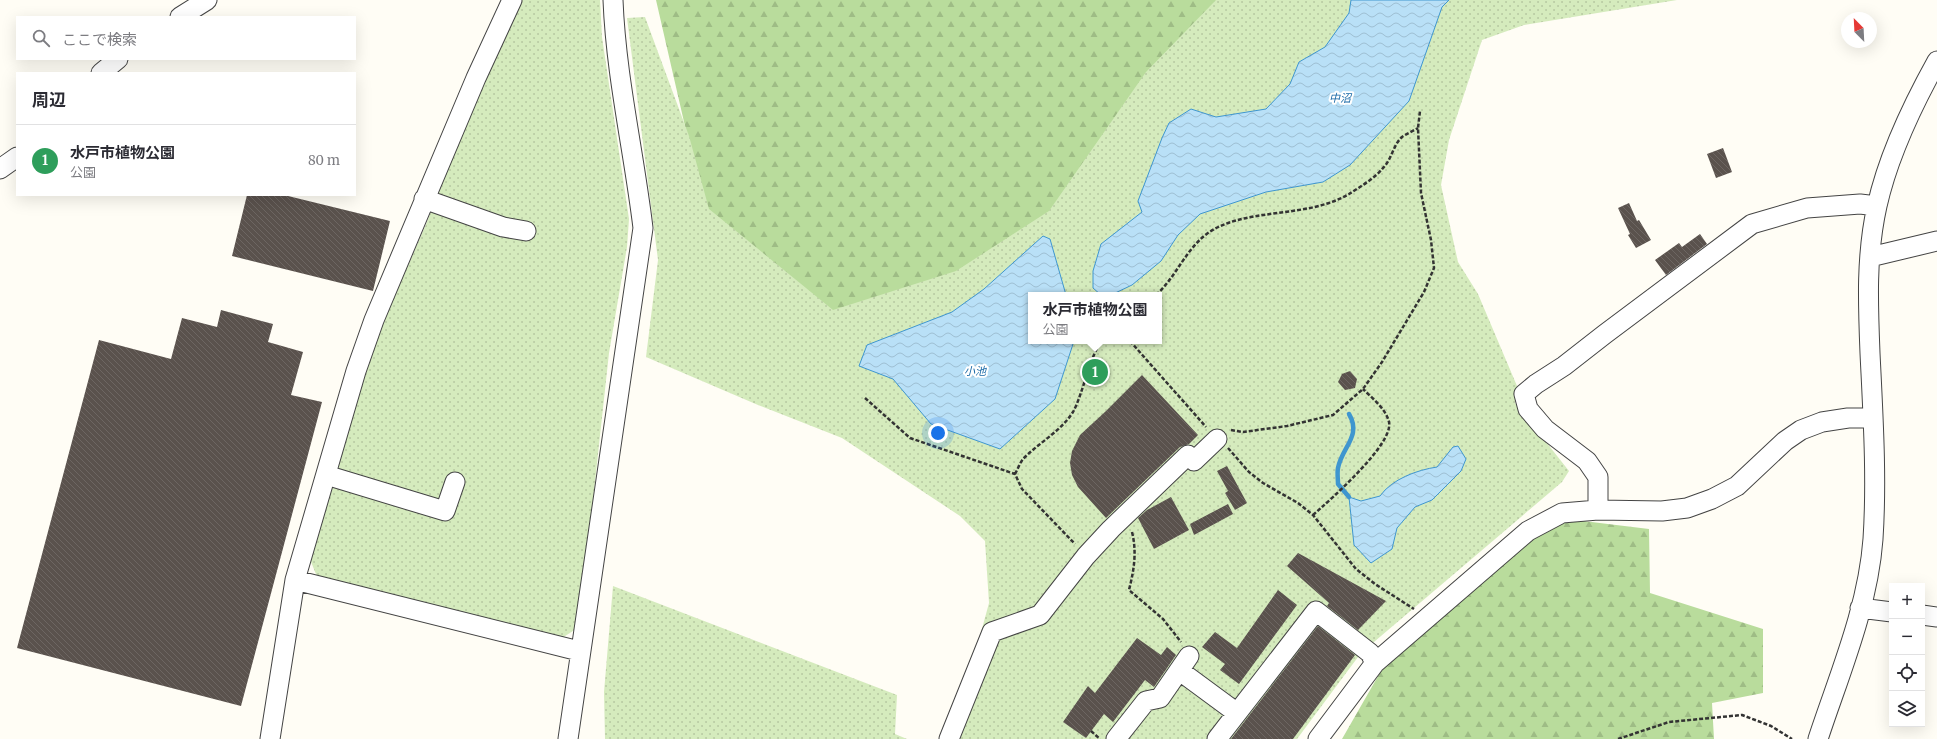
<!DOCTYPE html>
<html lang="ja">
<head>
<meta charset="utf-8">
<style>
  :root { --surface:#fff; --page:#f2f2f3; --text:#2b2b33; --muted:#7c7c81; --line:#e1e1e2; --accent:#db2777 }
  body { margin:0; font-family:Merriweather,"Noto Sans JP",serif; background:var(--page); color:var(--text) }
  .controls { position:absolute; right:12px; bottom:12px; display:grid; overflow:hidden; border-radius:0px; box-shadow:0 4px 16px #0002 }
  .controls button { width:36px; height:36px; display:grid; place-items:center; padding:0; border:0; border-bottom:1px solid var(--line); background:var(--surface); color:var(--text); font:20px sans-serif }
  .compass { position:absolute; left:1841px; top:12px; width:36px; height:36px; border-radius:50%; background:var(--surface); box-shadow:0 4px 16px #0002; rotate:336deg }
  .you { position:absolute; left:938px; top:433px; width:14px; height:14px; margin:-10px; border:3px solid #fff; border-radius:50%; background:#1a73e8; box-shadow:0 0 0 6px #1a73e833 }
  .badge { display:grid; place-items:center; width:26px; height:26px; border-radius:50%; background:var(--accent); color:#fff; font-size:13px; font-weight:700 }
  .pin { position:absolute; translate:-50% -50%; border:2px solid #fff; box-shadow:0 1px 4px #0006 }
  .popup { position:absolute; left:1028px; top:292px; width:134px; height:52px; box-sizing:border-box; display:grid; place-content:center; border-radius:0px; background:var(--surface); filter:drop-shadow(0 1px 3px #0005); font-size:13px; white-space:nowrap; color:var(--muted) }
  .popup b { font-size:15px; color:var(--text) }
  .popup::after { content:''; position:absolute; left:50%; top:100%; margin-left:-8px; border:8px solid transparent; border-top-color:var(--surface) }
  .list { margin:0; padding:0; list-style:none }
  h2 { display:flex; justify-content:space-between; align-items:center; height:52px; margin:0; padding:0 16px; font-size:17px }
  h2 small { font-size:13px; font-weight:400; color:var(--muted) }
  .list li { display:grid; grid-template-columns:26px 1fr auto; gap:12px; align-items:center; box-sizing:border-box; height:72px; padding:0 16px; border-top:1px solid var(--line) }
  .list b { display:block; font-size:15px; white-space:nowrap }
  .list p { margin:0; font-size:13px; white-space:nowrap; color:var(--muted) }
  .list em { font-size:13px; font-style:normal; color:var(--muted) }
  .icon { flex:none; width:22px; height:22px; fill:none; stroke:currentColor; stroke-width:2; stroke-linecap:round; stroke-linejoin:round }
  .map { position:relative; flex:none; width:1937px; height:739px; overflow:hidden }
  .search { position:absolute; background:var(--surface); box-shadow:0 4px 16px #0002; left:16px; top:16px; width:340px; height:44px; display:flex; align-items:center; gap:10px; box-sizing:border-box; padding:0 14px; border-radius:0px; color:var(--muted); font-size:15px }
  .panel { position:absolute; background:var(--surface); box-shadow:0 4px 16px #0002; left:16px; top:72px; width:340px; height:124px; border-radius:0px }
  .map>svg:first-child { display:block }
  .forest { fill:url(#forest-firs) }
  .park { fill:url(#park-dots); fill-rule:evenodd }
  .water { fill:url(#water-waves); stroke:#3f96cf }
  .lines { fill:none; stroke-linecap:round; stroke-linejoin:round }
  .stream { stroke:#3f96cf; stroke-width:4.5 }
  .building { fill:url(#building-back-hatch) }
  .minor-casing { stroke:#444; stroke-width:21 }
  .path { stroke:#333; stroke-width:2.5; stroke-dasharray:4 2; stroke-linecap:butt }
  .minor { stroke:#fff; stroke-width:19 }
  .labels { text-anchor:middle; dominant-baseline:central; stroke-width:4; stroke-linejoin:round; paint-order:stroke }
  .water-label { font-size:11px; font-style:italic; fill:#1768a6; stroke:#fff }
</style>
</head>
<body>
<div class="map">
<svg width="1937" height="739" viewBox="0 0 1937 739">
  <defs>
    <pattern id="forest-firs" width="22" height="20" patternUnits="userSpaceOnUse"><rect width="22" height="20" fill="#b9dc9c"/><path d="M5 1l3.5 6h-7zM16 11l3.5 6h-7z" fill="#9ebc85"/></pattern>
    <pattern id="park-dots" width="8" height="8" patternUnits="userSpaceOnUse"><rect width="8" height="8" fill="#d5ebbd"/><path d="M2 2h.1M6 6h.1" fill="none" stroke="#b6c8a1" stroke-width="1.8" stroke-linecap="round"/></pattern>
    <pattern id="water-waves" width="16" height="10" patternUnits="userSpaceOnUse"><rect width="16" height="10" fill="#b9e0f7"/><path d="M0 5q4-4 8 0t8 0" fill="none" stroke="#9ebfd3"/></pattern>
    <pattern id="building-back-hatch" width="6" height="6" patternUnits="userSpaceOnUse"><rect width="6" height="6" fill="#5a524d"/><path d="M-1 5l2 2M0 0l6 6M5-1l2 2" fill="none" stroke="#6d6662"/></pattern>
  </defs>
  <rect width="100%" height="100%" fill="#fffdf5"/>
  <path class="forest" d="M656,0H1337L1031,295V341L1021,560L672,233L687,135Z
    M1567,519L1649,529L1650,593L1763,629V693L1712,703L1714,739H1342L1389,657L1546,526Z"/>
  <path class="park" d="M521,0H600L602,37L629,219L627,247L609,353L592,509L576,629L562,638L318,579L309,557L376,339L427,222L487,68Z
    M1216,0H1677L1524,25L1482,40L1449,140L1441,185L1458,262L1478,294L1517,386L1515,403L1569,471L1562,482L1361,653L1297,739H952L989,603L985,541L960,516L842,438L758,405L646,357L658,260L627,18L645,17L689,136L709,209L833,310L956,271L1049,211L1146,72ZM1031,295H1159V341H1031Z
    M613,586L897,695L895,734L907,739H605L604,692Z"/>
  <path class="water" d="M1351,0H1449L1442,7L1409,101L1350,165L1323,182L1266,192L1200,214L1178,235L1161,261L1132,285L1111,295H1101L1093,288V271L1101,244L1142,212L1138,201L1162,138L1169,123L1191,109L1216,117L1266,109L1290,84L1299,62L1325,47L1349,13Z
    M1043,236L1050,239L1066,295H1031V341H1074L1055,399L1000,449L931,424L893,379L859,366L867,345L952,312L984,289Z
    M1458,446L1466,459L1461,471L1432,500L1415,507L1397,528L1392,549L1371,563L1354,545L1349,497L1361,501L1380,496C1392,479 1417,470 1437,467L1453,447Z"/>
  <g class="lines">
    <path class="stream" d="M1349,414C1362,436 1342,447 1338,468C1337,473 1338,479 1338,484L1349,497"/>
  </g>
  <path class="building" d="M1723,148L1732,172L1716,178L1707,154Z
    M247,195H284L390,221L373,291L232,256Z
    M1629,203L1637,221L1639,220L1651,240L1636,248L1628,235L1630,234L1618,208Z
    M1700,234L1707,244L1666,275L1655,260L1679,243L1682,247Z
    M221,310L273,324L268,342L303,352L291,395L322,402L241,706L17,648L99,340L171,359L182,318L217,327Z
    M1350,371L1357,379L1355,388L1345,390L1338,382L1342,374Z
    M1142,375L1198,435L1189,444L1180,447L1106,518L1078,487L1072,475L1070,463L1072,451L1080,435L1106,411Z
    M1227,466L1247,503L1235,510L1225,493L1228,491L1217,471Z
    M1171,497L1189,530L1154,549L1138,518L1147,510Z
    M1228,504L1233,514L1194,535L1190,524Z
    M1298,553L1386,601L1358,630L1327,606L1329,603L1287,566Z
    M1278,590L1297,605L1239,684L1220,670L1225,664L1202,647L1215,632L1237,648Z
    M1318,626L1355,655L1293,739H1231Z
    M1137,638L1161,655L1167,647L1176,655L1154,687L1145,680L1113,722L1104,714L1086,738L1063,722L1088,686L1095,693Z"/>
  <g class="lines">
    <g class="minor-casing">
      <path id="minor" d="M180,17L207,0
        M101,73L118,59
        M0,169L17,157
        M424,199L503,227L526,231
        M1870,257L1937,241
        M326,475L445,511L455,482
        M1598,510V477L1587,461L1545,429L1528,409L1524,394L1536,384L1564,366L1605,334L1752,224L1807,208L1860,204L1877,206
        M295,580L579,651
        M1860,608L1892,612
        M1922,615L1937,617
        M1180,671L1237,713
        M270,739L295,580L356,371L374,320L476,78L512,0
        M568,739L643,228C634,152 616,77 613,0
        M949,739L992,632L1040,615L1086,556L1111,529L1188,455L1194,461L1217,439
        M1116,739L1146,701L1160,698L1189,656
        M1217,739L1316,611L1370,653L1375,663
        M1318,739L1375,663L1528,531L1562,513L1598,510L1662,511L1687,508L1712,499L1737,486L1785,441L1801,430L1822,422L1848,418H1873
        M1818,739C1839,675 1868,608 1873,539C1877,478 1873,415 1870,353C1868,304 1866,255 1877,206C1888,156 1912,106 1937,61"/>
    </g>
    <path class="path" d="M1156,295C1175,278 1184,253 1204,236C1241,206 1305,220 1349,194C1360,187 1375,178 1383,168C1392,159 1393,145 1402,137C1406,134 1413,131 1418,128
      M1130,341L1206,427
      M865,398L910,438L1015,474L1022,489L1075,544
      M1231,430L1243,432L1287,426L1333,415L1363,389L1382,362L1424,292L1434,268L1431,240L1421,193L1418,128L1420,111
      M1228,448L1249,472L1263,483L1298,503L1313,515L1356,569L1375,584L1414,609
      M1015,474C1018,469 1020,462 1024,458C1040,442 1061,431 1073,412C1083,394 1091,352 1102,341
      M1313,515C1330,500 1394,444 1389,422C1386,409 1372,398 1363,389
      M1132,532C1137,552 1134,570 1129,590L1163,619L1181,642
      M1091,731L1100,739
      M1618,739L1669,722L1742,715L1771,726L1792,739"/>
    <use href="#minor" class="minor"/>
  </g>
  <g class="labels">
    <g class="water-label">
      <text x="1340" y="98">中沼</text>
      <text x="975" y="371">小池</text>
    </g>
  </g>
</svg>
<div class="controls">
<button>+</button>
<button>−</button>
<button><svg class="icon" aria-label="locate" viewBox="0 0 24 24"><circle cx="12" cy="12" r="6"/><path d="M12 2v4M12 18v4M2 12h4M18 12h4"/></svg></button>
<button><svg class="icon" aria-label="layers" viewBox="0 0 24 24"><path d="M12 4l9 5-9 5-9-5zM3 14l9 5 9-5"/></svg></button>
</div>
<svg class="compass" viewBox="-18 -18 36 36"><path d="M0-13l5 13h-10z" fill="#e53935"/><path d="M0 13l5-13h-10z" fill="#7c7c81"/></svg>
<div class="you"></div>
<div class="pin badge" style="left:1095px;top:372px;background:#2e9e5b">1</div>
<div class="popup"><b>水戸市植物公園</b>公園</div>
<div class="search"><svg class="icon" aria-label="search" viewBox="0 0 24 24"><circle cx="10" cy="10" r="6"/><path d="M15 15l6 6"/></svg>ここで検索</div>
<section class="panel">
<h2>周辺<small></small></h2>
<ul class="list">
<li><span class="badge" style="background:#2e9e5b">1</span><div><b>水戸市植物公園</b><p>公園</p></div><em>80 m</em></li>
</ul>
</section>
</div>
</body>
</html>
